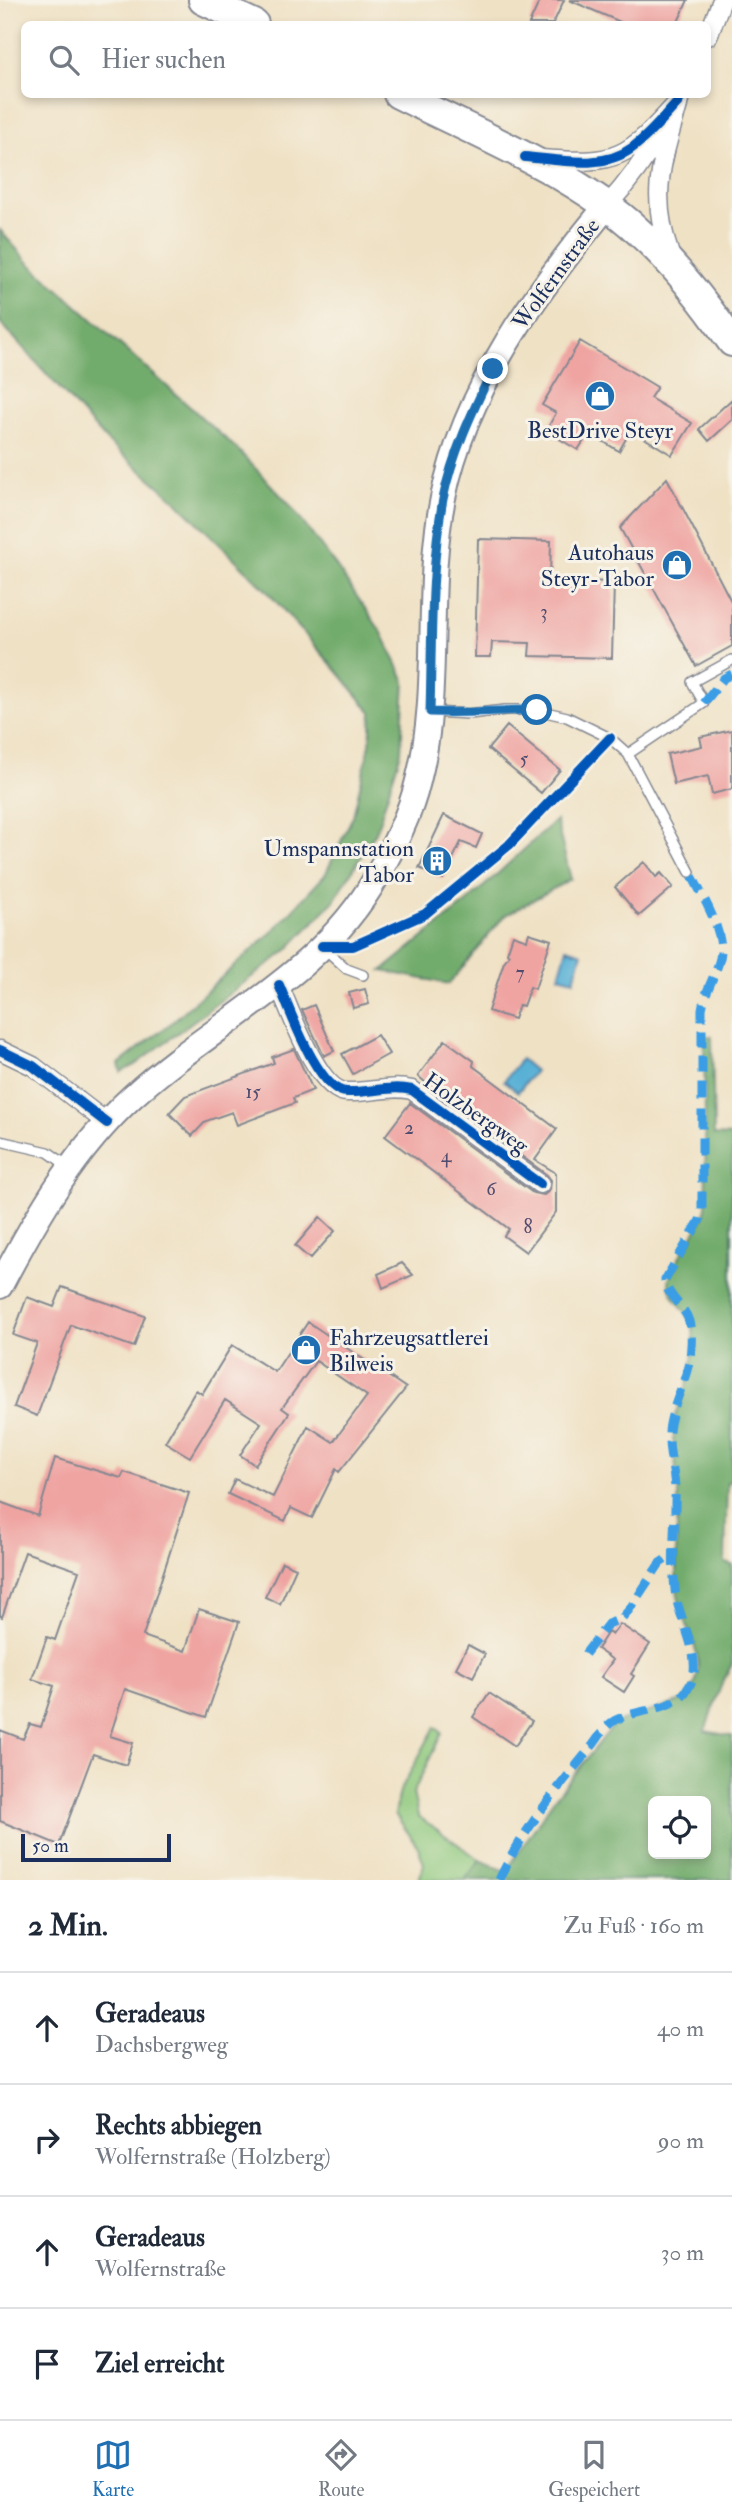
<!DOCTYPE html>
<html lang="de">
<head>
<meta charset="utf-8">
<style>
  :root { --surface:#fff; --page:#f2f2f3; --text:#1f2937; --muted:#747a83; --line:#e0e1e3; --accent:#1f6fb2 }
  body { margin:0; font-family:"IM FELL Double Pica",serif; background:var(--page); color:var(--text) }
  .controls { position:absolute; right:21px; bottom:21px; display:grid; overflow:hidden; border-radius:10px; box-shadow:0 4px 10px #0003 }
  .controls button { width:63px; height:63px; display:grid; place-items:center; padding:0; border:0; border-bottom:2px solid var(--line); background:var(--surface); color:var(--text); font:35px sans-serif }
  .scale { position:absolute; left:21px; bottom:18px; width:150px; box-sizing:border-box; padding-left:7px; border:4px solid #1b2f5e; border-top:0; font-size:19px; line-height:24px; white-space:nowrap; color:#1b2f5e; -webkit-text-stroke:5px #f7f3e8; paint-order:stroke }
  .stop { position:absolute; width:21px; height:21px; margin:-16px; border:5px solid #1f6fb2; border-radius:50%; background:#fff }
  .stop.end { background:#1f6fb2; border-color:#fff; box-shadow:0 2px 7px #0008 }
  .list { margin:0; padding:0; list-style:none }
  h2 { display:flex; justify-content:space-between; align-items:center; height:91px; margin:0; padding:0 28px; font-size:30px }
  h2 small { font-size:23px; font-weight:400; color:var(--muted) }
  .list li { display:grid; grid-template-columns:46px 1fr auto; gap:21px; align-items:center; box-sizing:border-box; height:112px; padding:0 28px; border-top:2px solid var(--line) }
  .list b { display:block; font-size:26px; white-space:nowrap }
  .list p { margin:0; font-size:23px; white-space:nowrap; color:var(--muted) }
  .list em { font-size:23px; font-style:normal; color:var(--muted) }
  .icon { flex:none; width:38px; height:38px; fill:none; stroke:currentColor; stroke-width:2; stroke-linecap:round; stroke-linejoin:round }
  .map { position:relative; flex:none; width:732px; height:1880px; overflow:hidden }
  .search { position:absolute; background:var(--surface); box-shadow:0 4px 10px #0003; left:21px; right:21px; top:21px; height:77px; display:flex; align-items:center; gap:18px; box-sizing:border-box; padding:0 24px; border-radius:10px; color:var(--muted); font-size:26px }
  .sheet { height:539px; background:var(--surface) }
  nav { display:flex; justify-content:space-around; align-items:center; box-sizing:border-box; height:98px; border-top:2px solid var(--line); background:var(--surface); font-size:19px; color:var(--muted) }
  nav a { display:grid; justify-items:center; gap:4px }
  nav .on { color:var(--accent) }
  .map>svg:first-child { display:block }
  .green { fill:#8dc77c; stroke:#547b6d; stroke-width:2 }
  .forest { fill:#72ac6c; stroke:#466e65; stroke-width:2; fill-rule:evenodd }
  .water { fill:#58b0d5; stroke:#3a709a; stroke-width:2 }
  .building { fill:#efa4a2 }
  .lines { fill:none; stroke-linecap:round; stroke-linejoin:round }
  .lane-casing { stroke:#858891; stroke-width:12 }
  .street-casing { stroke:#858891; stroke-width:21 }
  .secondary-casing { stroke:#858891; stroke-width:28 }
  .primary-casing { stroke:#858891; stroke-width:32 }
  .lane { stroke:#fff; stroke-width:9 }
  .street { stroke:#fff; stroke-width:18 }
  .secondary { stroke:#fff; stroke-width:24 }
  .primary { stroke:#fff; stroke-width:28 }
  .quiet { stroke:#3b9de6; stroke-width:9; stroke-dasharray:18 9; stroke-linecap:butt }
  .cycleway-casing { stroke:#f7f3e8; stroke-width:15 }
  .cycleway { stroke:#0057b8; stroke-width:10 }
  .route { stroke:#1f6fb2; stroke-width:9 }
  .labels { text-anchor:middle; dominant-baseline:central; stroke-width:6; stroke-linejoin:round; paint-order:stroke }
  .number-label { font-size:19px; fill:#504c6f }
  .street-label { font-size:23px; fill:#1b2f5e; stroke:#f7f3e8 }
  .poi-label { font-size:23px; fill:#1b2f5e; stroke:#f7f3e8; text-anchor:end }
</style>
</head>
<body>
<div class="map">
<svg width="732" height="1880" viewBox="0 0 732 1880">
  <rect width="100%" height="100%" fill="#f7f3e8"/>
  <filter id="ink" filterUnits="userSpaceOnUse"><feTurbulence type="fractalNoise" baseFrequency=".0143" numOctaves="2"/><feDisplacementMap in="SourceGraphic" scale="14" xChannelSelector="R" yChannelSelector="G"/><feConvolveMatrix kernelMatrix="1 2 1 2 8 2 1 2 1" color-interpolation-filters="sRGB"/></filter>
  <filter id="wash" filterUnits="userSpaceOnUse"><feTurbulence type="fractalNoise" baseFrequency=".00686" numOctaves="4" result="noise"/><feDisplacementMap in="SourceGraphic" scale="28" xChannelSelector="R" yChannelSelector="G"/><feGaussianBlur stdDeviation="1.57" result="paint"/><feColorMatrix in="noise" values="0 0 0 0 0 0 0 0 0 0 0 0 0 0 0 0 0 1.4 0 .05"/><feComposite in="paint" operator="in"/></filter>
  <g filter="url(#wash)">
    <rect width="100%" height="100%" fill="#efe1c4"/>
    <path class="green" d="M435,1727L442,1733L413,1793L418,1816L480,1860L465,1880H419L424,1864L418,1847L395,1814L400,1791Z"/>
    <path class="forest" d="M0,230L28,262L237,449L288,503L336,566L382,633L405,681L401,752L376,832L334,901L285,952L135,1065L121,1072L119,1064L171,1023L273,931L325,875L353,816L370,744L372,713L338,672L266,590L176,501L107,441L0,322Z
      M556,820L571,879L504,916L449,984L382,971L468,901Z
      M704,1036L712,1037L714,1135L732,1136V1481L727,1482L725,1563L732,1565V1664L721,1686L705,1731L732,1736V1880H465L480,1860L506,1871L554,1799L615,1723L681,1701C721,1668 679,1626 677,1588C674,1556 678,1524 678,1492C677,1469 672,1446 674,1423C675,1413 680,1402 684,1393C691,1373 695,1351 693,1330C691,1311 669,1299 669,1283C668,1266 701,1231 706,1207ZM706,1801V1854H653V1801Z"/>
    <path class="water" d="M567,948L582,953L574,980L559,976Z
      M521,1059L535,1071L518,1092L504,1081Z"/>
    <g id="blocks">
      <path class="building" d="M540,0H564L553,24H529Z
        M569,0H688L677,24H625Z
        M580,341L657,387L650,398L692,423L672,455L631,430L619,451L589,433L578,450L546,431L556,413L542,405Z
        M732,399V420L709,441L699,429Z
        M667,478L732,603V646L696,666L620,528Z
        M478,539L551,541L550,580L614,582L612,658L529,656L530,643L492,642L491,657H475Z
        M507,726L560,770L541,793L488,749Z
        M732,730V789L712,794L708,776L674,784L667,754L702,746L700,737Z
        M444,815L482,834L476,848L461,842L443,879L419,868Z
        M644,862L656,877L661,873L673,887L639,916L615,887Z
        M529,933L551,940L535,989L530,987L523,1006L519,1005L514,1019L488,1011L504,962L509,955L507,953L513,935L527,940Z
        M365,989L369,1004L353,1008L349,993Z
        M314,1005L334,1051L324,1056L302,1010Z
        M377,1035L389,1054L353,1074L342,1054Z
        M445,1040L474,1061L473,1066L557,1129L535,1160L556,1173V1212L526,1252L504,1236L509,1229L385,1136L410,1103L533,1193L544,1195L550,1190L551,1180L547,1175L424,1084L425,1082L418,1076Z
        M294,1049L313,1090L293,1098L295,1103L237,1125L232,1112L206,1121L192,1136L169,1113L185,1096L274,1063L272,1057Z
        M320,1217L335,1231L310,1259L295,1246Z
        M402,1263L413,1275L383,1288L378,1274Z
        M62,1287L145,1316L134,1347L71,1325L37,1416L14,1407L37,1343L13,1335L27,1297L54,1307Z
        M308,1322L406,1388L339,1472L336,1469L312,1518L291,1508L285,1521L228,1494L235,1479L273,1497L308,1426L333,1442L367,1396L316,1361L282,1408L289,1413L255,1465L240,1455L261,1423L225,1400L190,1457L165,1442L196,1390L202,1394L232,1345L275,1372Z
        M55,1458L121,1478L124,1472L189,1493L143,1636L185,1651L199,1609L239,1622L206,1717L125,1689L110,1736L133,1743L126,1765L93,1754L59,1845L0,1821V1730L23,1739L30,1724L41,1727L54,1686L32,1679L47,1637L55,1640L79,1571L25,1552L2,1617L0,1616V1502L38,1516Z
        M282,1562L296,1568L280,1604L265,1597Z
        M620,1624L650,1644L631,1674L634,1676L624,1692L601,1677L613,1660L597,1649L608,1632L612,1635Z
        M468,1645L485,1654L473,1677L456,1668Z
        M489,1693L532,1721L515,1746L473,1717Z"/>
    </g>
  </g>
  <g filter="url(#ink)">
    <use href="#blocks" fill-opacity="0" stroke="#858891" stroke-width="2"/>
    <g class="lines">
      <g class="lane-casing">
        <path id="lane" d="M432,712L469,714L505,710H537L567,717L610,738L628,754L690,872
          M628,754L704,703L692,682L732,660
          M324,948L347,969L363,975
          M0,1141L48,1152L68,1166"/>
      </g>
      <g class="street-casing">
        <path id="street" d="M708,36L722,0
          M540,159C619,165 626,159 679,101
          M606,207C630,181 648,155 665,125
          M671,258C649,197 661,164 678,105
          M279,985C290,1010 318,1092 347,1092C369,1093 390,1085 412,1090L540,1184
          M0,1050L33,1066L107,1123"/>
      </g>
      <g class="secondary-casing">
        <path id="secondary" d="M0,1286C36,1217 75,1149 133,1096C214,1022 322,975 377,876C394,846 410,815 418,781C442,689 424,591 443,498C465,389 537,290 606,207"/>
      </g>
      <g class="primary-casing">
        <path id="primary" d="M203,0L254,24
          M398,94C474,132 577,174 639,232C675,264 704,302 732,342"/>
      </g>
      <use href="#lane" class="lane"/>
      <use href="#street" class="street"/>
      <use href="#secondary" class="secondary"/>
      <use href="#primary" class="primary"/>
      <path class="quiet" d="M704,703L724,678L732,674
        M585,1654L608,1624L621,1619L629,1610L660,1563L672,1555
        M499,1880C522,1831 559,1786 593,1745C599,1737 606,1725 614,1721C637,1708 670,1713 687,1690C708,1661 677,1620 675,1589C671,1555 676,1522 675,1488C674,1467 666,1445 670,1424C675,1398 690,1374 691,1347C692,1338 691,1324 687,1316C680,1303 667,1295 665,1280L700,1220L702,1211V1009C705,991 716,975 720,958C726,933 701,894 690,872"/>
      <g class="cycleway-casing">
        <path id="cycleway" d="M525,157C559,160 603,170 632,148C650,135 664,117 679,101
          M322,946H353L425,914L509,845L610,738
          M279,985C290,1010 318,1092 347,1092C369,1093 390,1085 412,1090L540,1184
          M0,1050L33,1066L107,1123"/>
      </g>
      <use href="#cycleway" class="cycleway"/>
    </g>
  </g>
  <g class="lines" filter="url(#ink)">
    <path class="route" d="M493,369C473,410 452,454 443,499C430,569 432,642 430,712C466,714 501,710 537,710"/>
  </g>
  <defs>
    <g id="shop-disc" transform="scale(1.575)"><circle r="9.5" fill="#1f6fb2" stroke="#f7f3e8"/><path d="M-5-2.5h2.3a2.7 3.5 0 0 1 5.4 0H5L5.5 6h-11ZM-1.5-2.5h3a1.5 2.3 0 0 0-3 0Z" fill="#fff"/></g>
    <g id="building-disc" transform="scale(1.575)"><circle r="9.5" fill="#1f6fb2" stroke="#f7f3e8"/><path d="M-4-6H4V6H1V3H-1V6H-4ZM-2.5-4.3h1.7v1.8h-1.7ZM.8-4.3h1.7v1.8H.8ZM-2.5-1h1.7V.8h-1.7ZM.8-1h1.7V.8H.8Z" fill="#fff"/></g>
  </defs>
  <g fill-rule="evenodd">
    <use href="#shop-disc" x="600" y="396"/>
    <use href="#shop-disc" x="677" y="565"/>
    <use href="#building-disc" x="437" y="861"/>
    <use href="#shop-disc" x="306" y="1350"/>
  </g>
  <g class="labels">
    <g class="number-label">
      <text x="544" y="612">3</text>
      <text x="524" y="759">5</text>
      <text x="520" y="973">7</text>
      <text x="253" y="1092">15</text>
      <text x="409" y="1128">2</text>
      <text x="446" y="1156">4</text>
      <text x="491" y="1189">6</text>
      <text x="528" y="1227">8</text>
    </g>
    <g class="street-label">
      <text transform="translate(556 274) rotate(-54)">Wolfernstraße</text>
      <text transform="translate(476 1113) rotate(35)">Holzbergweg</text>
    </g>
    <g class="poi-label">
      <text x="600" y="430" text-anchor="middle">BestDrive Steyr</text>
      <text x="654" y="552">Autohaus<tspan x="654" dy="26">Steyr-Tabor</tspan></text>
      <text x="414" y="848">Umspannstation<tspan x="414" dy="26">Tabor</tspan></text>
      <text x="329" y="1337" text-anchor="start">Fahrzeugsattlerei<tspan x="329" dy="26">Bilweis</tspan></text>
    </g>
  </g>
</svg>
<div class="controls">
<button><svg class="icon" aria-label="locate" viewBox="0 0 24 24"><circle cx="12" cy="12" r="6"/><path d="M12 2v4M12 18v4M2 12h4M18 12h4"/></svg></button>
</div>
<div class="scale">50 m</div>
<div class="stop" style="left:537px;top:710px"></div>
<div class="stop end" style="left:493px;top:369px"></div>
<div class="search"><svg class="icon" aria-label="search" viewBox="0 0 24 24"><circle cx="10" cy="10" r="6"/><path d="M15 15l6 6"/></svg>Hier suchen</div>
</div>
<section class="sheet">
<h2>2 Min.<small>Zu Fuß · 160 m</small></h2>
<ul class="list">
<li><svg class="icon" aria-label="ahead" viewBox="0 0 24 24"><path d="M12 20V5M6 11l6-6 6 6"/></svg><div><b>Geradeaus</b><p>Dachsbergweg</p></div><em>40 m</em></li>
<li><svg class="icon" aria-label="right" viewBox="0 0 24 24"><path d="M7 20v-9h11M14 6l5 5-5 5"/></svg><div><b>Rechts abbiegen</b><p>Wolfernstraße (Holzberg)</p></div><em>90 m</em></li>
<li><svg class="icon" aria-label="ahead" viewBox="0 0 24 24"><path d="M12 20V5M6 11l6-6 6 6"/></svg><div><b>Geradeaus</b><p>Wolfernstraße</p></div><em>30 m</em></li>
<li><svg class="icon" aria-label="arrive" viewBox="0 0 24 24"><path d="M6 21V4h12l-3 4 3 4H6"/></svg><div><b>Ziel erreicht</b></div></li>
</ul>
</section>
<nav>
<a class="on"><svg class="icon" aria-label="map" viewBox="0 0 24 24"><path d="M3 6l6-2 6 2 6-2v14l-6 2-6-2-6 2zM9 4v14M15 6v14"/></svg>Karte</a>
<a><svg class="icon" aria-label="directions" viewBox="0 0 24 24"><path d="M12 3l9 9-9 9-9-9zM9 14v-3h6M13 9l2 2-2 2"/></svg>Route</a>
<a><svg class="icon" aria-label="saved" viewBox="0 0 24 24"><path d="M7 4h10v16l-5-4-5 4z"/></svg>Gespeichert</a>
</nav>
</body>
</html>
